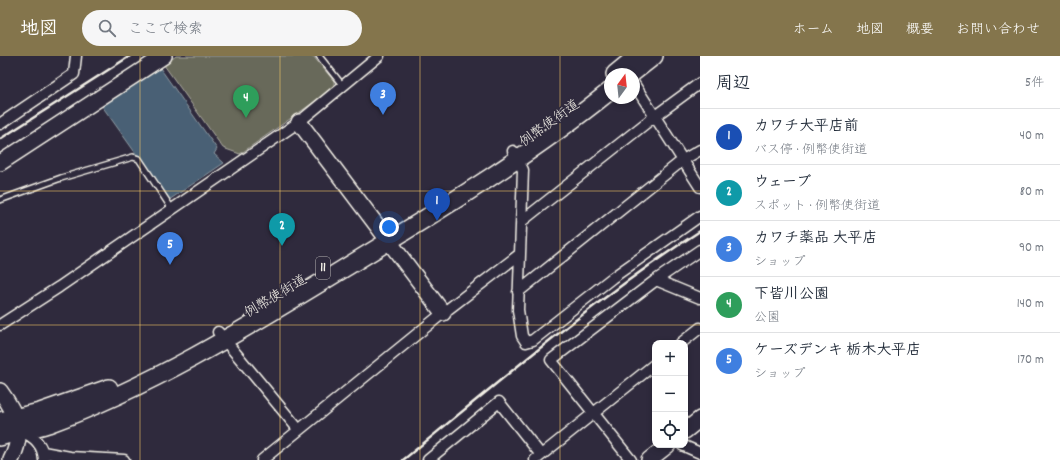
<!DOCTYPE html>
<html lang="ja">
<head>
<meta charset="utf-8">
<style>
  :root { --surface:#fff; --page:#f6f6f7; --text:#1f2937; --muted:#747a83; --line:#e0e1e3; --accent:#84754c }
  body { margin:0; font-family:Dekko,"Klee One",sans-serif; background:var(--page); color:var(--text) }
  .controls { position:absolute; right:12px; bottom:12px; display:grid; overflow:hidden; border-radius:8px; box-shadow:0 2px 6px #0003 }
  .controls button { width:36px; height:36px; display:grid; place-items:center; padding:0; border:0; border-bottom:1px solid var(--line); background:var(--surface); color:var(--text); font:20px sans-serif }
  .compass { position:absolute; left:604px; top:12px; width:36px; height:36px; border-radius:50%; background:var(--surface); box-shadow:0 2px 6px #0003; rotate:15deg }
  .you { position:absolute; left:389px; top:171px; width:14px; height:14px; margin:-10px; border:3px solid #fff; border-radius:50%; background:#1a73e8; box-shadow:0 0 0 6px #1a73e833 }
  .badge { display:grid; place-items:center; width:26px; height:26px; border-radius:50%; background:var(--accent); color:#fff; font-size:13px; font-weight:700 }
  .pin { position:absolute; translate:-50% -33px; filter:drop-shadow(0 1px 2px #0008) }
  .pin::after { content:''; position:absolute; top:21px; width:14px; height:12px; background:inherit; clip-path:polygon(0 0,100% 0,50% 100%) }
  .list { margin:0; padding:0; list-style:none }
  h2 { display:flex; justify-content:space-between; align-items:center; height:52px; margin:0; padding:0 16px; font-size:17px }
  h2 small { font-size:13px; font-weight:400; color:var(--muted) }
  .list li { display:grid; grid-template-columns:26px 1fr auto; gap:12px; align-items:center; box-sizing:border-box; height:56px; padding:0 16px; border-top:1px solid var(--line) }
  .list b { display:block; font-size:15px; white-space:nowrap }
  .list p { margin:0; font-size:13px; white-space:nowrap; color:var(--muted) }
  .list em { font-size:13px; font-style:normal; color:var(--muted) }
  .icon { flex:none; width:22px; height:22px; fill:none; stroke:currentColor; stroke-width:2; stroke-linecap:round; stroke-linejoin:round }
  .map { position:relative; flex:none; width:700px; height:404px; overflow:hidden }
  header { display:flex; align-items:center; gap:24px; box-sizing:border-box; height:56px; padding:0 20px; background:var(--accent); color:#fff }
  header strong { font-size:19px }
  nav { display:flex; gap:22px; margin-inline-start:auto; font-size:14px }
  .search { width:280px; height:36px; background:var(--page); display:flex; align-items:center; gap:10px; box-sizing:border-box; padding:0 14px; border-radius:22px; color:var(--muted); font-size:15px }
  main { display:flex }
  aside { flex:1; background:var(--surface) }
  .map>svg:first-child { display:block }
  .green { fill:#68695a; stroke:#aeada1 }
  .water { fill:#4a6175; stroke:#8e9ba3 }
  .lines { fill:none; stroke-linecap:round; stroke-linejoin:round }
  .lane-casing { stroke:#f4f1e8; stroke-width:8 }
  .street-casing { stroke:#f4f1e8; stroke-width:13 }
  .secondary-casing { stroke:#f4f1e8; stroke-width:18 }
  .primary-casing { stroke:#f4f1e8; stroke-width:20 }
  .lane { stroke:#2f2a3d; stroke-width:5 }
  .street { stroke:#2f2a3d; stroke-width:10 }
  .secondary { stroke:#2f2a3d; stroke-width:15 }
  .primary { stroke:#2f2a3d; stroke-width:17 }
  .rail { stroke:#f4f1e8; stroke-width:2.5 }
  .grid { fill:none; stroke:#ffd166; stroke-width:1; stroke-opacity:0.55 }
  .labels { text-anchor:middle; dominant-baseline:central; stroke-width:3.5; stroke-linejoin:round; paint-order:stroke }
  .shield { fill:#2f2a3d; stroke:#b9b5b5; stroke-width:1 }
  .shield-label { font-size:13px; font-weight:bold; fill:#f4f1e8 }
  .street-label { font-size:14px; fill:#f4f1e8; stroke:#2f2a3d }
</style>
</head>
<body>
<header>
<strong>地図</strong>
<div class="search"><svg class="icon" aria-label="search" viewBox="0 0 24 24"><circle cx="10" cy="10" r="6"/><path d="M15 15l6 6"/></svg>ここで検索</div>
<nav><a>ホーム</a><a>地図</a><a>概要</a><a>お問い合わせ</a></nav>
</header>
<main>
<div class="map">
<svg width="700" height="404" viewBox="0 0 700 404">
  <rect width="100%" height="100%" fill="#2f2a3d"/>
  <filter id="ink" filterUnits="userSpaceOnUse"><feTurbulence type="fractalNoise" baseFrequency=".025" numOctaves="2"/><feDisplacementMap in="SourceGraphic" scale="8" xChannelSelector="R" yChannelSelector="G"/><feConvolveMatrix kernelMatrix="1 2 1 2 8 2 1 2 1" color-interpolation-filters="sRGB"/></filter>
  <g filter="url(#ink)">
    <path class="green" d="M176,0H313L334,25V32L240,98L223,92L164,9Z"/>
    <path class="water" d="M160,12L217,93L214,98L224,107L169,144L102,50Z"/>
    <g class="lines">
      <g class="lane-casing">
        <path id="lane" d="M319,0L343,30
          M0,144L61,122L133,101L139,103L172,153"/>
      </g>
      <g class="street-casing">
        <path id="street" d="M634,28L700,131
          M0,68L74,18L76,0
          M513,95L523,114L518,254L522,280L526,286L533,284L612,222L700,160
          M522,165L655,60L700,27
          M656,224L700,242
          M518,236L683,104L700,94
          M0,269L59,231L299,66L379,0
          M218,276L299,374L443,257L520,198
          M681,287L700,272
          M21,376C34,380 43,389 44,404
          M682,389L700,397
          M43,396L70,401L124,404
          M262,404L299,374
          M428,404L499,346L541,399
          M535,404L655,308
          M631,404L551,304L656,224L700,194"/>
      </g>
      <g class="secondary-casing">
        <path id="secondary" d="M299,66L443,257
          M0,107L164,0
          M0,335C17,358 25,377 11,404
          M685,375L700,363
          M649,404L668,389"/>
      </g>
      <g class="primary-casing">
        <path id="primary" d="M615,18L637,0
          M631,18L654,0
          M0,365L40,356L109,332
          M0,381C16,376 32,373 48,368C155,329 251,269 348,210C438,155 528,101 610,35"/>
      </g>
      <use href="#lane" class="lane"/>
      <use href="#street" class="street"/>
      <use href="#secondary" class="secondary"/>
      <use href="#primary" class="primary"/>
      <path class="rail" d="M0,83L130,0
        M403,404C500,325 595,243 700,175"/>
    </g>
  </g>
  <path class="grid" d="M140,0V404M280,0V404M420,0V404M560,0V404M0,135H700M0,269H700"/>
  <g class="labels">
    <rect class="shield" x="316" y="201" width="14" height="22" rx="3"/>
    <g class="shield-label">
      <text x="323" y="212">11</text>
    </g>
    <g class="street-label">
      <text transform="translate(550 68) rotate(-36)">例幣使街道</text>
      <text transform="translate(276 241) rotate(-31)">例幣使街道</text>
    </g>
  </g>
</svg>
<div class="controls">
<button>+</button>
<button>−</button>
<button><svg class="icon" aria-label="locate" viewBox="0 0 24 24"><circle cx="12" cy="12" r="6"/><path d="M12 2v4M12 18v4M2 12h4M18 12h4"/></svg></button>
</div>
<svg class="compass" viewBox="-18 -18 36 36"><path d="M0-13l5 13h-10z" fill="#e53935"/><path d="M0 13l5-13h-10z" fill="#747a83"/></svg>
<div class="you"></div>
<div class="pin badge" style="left:437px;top:165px;background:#1a4fb4">1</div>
<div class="pin badge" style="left:282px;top:190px;background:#0f9aa8">2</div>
<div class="pin badge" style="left:383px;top:59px;background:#3f7fe0">3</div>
<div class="pin badge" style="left:246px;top:62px;background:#2e9e5b">4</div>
<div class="pin badge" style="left:170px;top:209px;background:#3f7fe0">5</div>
</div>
<aside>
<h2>周辺<small>5件</small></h2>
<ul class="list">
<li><span class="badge" style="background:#1a4fb4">1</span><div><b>カワチ大平店前</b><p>バス停 · 例幣使街道</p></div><em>40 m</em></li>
<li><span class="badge" style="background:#0f9aa8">2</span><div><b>ウェーブ</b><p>スポット · 例幣使街道</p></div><em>80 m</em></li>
<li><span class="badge" style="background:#3f7fe0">3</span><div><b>カワチ薬品 大平店</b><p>ショップ</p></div><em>90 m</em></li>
<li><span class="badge" style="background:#2e9e5b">4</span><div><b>下皆川公園</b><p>公園</p></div><em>140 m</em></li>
<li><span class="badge" style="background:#3f7fe0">5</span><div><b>ケーズデンキ 栃木大平店</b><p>ショップ</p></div><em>170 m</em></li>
</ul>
</aside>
</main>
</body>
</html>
